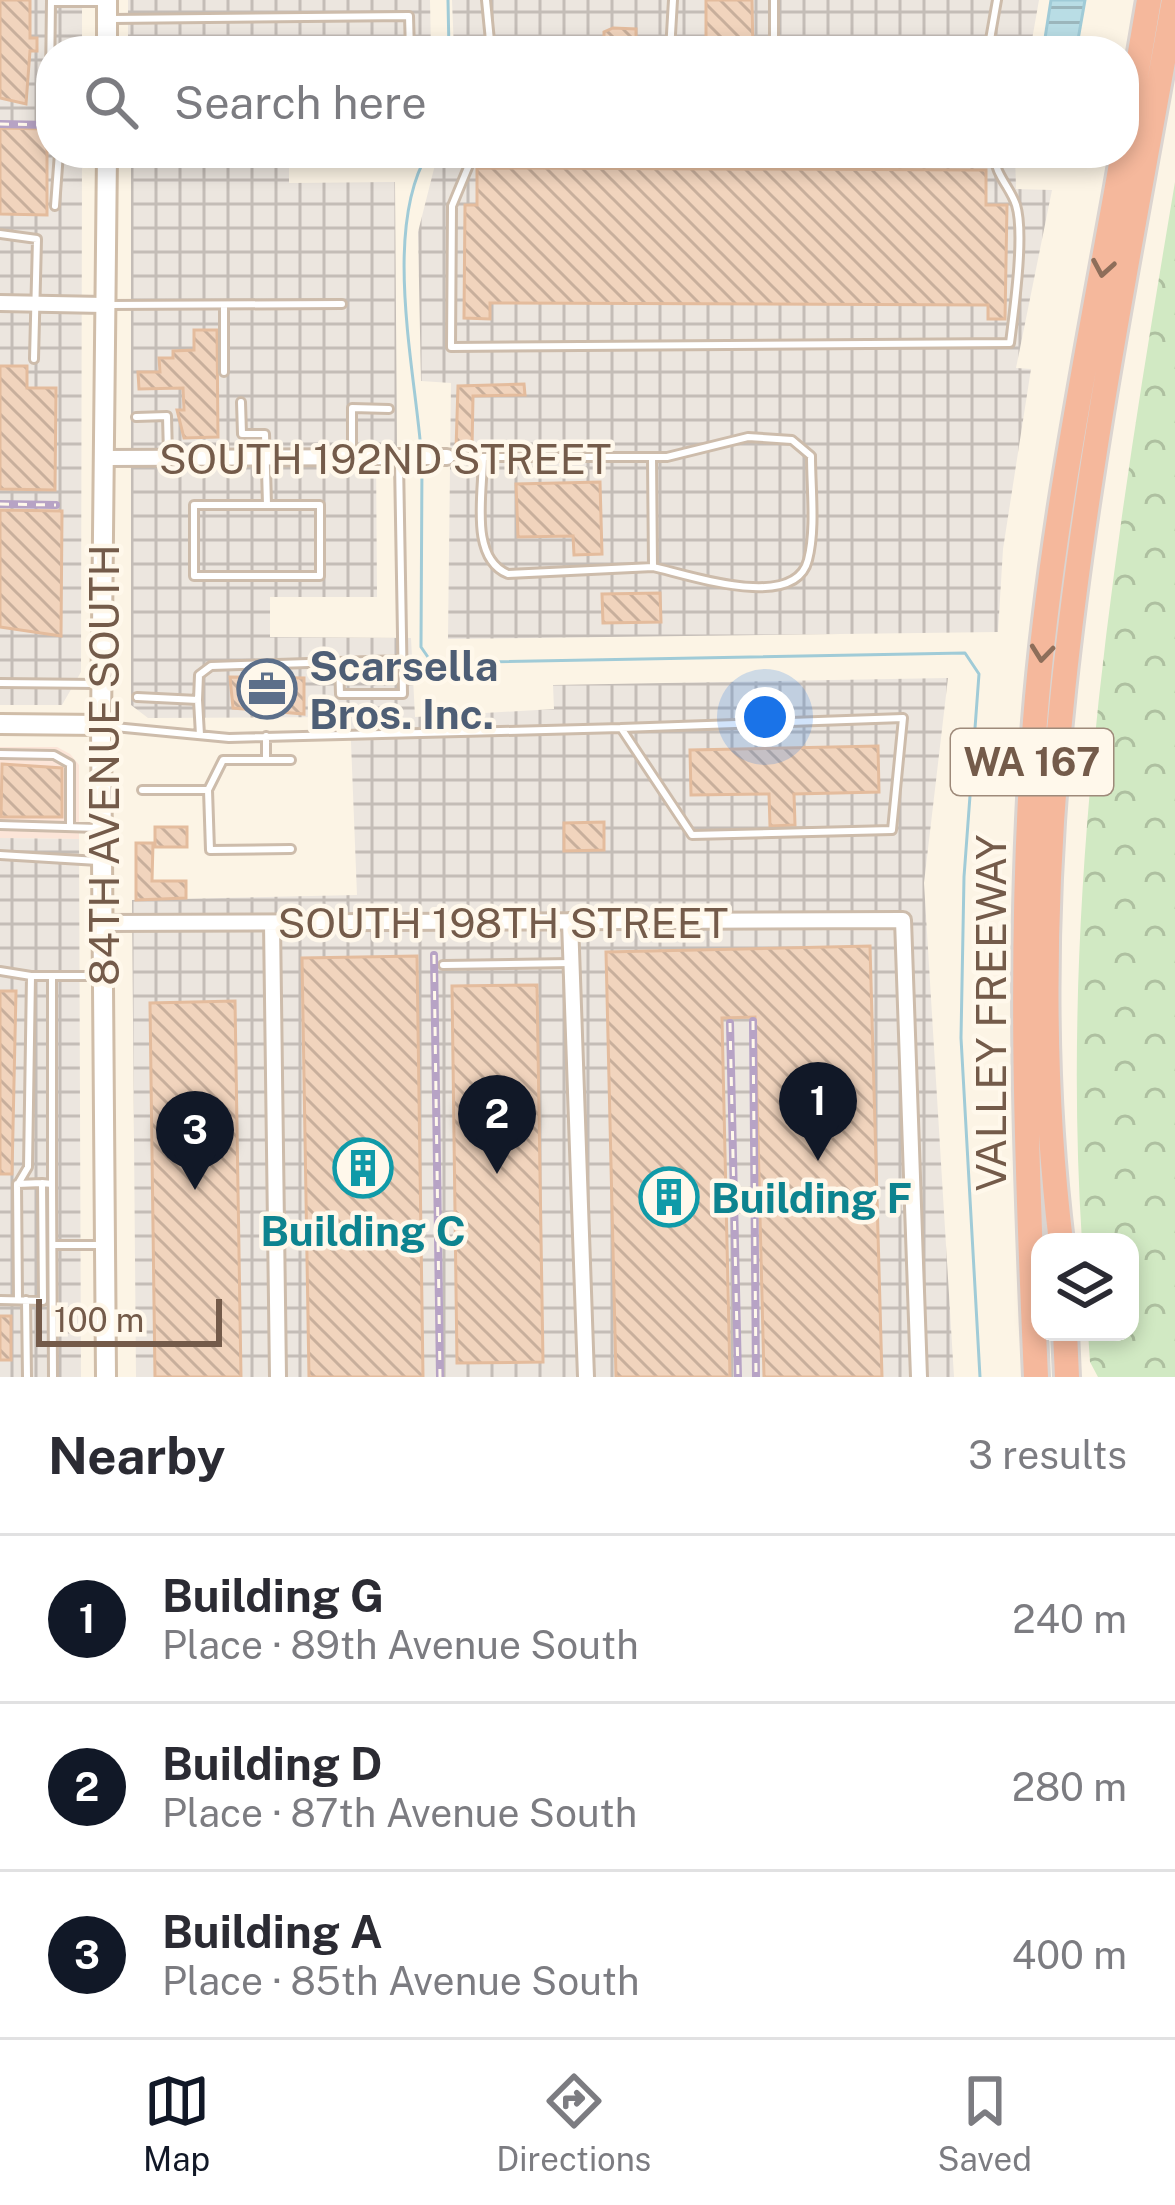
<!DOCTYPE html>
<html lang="en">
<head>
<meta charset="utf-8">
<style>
  :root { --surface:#fff; --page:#f2f2f3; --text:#2b2b33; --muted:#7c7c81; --line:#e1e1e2; --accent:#111827 }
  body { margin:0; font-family:"Public Sans",sans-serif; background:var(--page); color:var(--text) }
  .controls { position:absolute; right:36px; bottom:36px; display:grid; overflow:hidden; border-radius:24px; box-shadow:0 6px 18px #0003 }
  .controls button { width:108px; height:108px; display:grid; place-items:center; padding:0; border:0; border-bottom:3px solid var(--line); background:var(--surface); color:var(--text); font:60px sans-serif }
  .scale { position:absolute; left:36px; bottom:30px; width:186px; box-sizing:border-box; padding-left:12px; border:6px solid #745b4a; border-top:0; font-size:33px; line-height:42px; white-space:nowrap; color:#745b4a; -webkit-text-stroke:9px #fff8eb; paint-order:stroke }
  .you { position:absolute; left:765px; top:717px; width:42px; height:42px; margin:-30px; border:9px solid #fff; border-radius:50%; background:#1a73e8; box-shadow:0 0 0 18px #1a73e833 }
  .badge { display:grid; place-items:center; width:78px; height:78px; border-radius:50%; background:var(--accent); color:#fff; font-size:39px; font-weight:700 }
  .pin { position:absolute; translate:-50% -99px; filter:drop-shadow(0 3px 6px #0008) }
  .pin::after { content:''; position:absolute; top:63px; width:42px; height:36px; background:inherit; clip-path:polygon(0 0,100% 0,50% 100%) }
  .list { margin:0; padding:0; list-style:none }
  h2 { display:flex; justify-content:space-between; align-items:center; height:156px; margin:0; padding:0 48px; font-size:51px }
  h2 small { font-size:39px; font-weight:400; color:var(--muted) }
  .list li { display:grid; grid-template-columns:78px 1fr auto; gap:36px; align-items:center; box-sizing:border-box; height:168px; padding:0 48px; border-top:3px solid var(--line) }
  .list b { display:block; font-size:45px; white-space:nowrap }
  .list p { margin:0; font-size:39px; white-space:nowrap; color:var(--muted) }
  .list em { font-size:39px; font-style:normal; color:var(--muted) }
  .icon { flex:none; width:66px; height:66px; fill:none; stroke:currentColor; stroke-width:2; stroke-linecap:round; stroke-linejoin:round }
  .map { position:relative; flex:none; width:1175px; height:1377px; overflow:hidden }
  .search { position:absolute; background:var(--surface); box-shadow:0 6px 18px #0003; left:36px; right:36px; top:36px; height:132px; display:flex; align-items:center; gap:30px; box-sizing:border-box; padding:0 42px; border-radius:48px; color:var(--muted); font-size:45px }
  .sheet { height:660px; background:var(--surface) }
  nav { display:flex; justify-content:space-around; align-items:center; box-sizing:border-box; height:168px; border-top:3px solid var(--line); background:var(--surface); font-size:33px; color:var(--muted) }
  nav a { display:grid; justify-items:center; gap:6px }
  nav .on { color:var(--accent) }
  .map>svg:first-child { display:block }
  .commercial { fill:#fce5d8 }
  .industrial { fill:url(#industrial-grid) }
  .forest { fill:url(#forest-crowns) }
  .water { fill:url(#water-rules); stroke:#a0cbd7; stroke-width:3 }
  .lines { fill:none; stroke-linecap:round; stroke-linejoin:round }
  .stream { stroke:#a0cbd7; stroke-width:3 }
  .building { fill:url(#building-back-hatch); stroke:#e4bc9d; stroke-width:3 }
  .lane-casing { stroke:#cdbcab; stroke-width:12 }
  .street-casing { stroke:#cdbcab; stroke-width:20 }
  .secondary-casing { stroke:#d0bda8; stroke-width:24 }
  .highway-casing { stroke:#dbd4d0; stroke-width:30 }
  .lane { stroke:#fff; stroke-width:6 }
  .street { stroke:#fff; stroke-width:14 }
  .secondary { stroke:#fff; stroke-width:18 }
  .highway { stroke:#f5b89c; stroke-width:24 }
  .rail-casing { stroke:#b7a3c5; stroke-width:8 }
  .rail { stroke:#fff8eb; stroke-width:3; stroke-dasharray:9; stroke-linecap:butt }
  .oneway { stroke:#8e6e5a }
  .labels { text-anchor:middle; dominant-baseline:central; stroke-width:9; stroke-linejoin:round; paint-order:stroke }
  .shield { fill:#fff8eb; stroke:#9e8a7a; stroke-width:3 }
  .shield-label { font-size:39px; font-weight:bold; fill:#745b4a }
  .street-label { font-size:42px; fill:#745b4a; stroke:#fff8eb }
  .service-label { font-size:42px; font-weight:bold; fill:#4e5e75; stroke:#fff8eb; text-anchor:start }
  .culture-label { font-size:42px; font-weight:bold; fill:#0d838f; stroke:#fff8eb; text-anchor:start }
</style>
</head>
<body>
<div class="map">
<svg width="1175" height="1377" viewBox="0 0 1175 1377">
  <defs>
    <pattern id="industrial-grid" width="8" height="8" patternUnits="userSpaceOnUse" patternTransform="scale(3)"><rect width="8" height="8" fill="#ece6df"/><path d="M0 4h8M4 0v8" fill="none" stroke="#c4bdb7"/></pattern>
    <pattern id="forest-crowns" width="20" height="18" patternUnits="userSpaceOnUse" patternTransform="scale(3)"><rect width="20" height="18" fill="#d1e9c3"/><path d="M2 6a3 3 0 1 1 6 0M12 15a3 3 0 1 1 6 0" fill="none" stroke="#aec0a0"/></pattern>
    <pattern id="water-rules" width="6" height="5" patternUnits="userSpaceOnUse" patternTransform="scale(3)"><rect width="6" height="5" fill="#b9dde5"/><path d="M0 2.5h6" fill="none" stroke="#9bb6bc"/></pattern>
    <pattern id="building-back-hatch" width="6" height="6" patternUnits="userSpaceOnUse" patternTransform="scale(3)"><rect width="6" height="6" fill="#f1d4bd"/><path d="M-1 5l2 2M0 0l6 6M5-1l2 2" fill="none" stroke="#c8af9c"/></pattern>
  </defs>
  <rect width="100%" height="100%" fill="#fcf4e5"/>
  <path class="commercial" d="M0,747H57L70,754L79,765V839L0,838Z"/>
  <path class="industrial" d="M0,0H82V51H51V153H82L81,672L62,705H0Z
    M128,0H430L431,51H128Z
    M452,0H1039L1030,51H454Z
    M131,153H289V183L395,182L397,449L376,450L377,597H270V637L411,638L415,717L554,709L553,685L948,678L924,883L954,1377H136L132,900L357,895L350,717L148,718L131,705Z
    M438,153H1015L1016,189L1052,190L1016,368L1031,369L1003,549L998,632L448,639L451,383L421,381L418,232Z
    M0,838L79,839L81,1377H0Z"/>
  <path class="forest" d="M1175,182V1377H1098L1090,1362L1088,1332H1130V1242H1082C1059,885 1116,532 1175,182Z"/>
  <path class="water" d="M1051,0H1085L1076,51H1043Z"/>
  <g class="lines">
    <path class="stream" d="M448,0L449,51
      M421,450C414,365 383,228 428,153
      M422,460L421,647L432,663L965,653L979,674L964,877L961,1038L980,1377"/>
  </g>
  <path class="building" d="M0,0H30V38H37V51H30L26,104L0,98Z
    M706,0H752L753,51H706Z
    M613,28L636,29V51H604V32Z
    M0,128L47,129V215L0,214Z
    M477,168L986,170V205H1007L1005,319H988V305L490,303V319L464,318L465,205H477Z
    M194,330H217L218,437L184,438L177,410H184L183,388L139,389L138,372H160L159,358H173V351L194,350Z
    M0,366H27V388H56L55,490L0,489Z
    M524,384L525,395L473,396L472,449H456L458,386Z
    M600,482L602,554L574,555L573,536L518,537L516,484Z
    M0,510L62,511L61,636L0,627Z
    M660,593L661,622L603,623L602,594Z
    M230,677L304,678V714L233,708Z
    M878,746L879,792L794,794L795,825L770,826L769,794L691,795L690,750Z
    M2,764L62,768V817H1Z
    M604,822V850L564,851V823Z
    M155,827H187V847H155Z
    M136,843H153L152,881H186V898L136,900Z
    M870,946L882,1377H764L755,1017L722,1018L730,1377H616L606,952Z
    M417,956L423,1377H309L302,958Z
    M537,985L543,1362L457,1363L452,986Z
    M0,991H16L12,1174H0Z
    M235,1001L241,1377H155L150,1003Z
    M0,1316H11V1360H0Z"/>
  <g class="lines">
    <g class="lane-casing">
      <path id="lane" d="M486,0L491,51
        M774,0V51
        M51,2H102
        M112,19L409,16L410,51
        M670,51L673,0
        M988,51L997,0
        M50,83L51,0
        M474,153L452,206L451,347L1010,343C1014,311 1025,234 1016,205C1010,187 996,176 993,153
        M55,206L59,153
        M0,234L37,239L34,359
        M108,305L342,304
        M224,305V372
        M241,402L242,434H265L267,505H320V576H194V505H267
        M136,417L167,416L168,455
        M352,454V408L389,409
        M451,457H667L748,437L792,440L811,456C811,489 816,529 808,560C795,612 689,575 653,567
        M483,457C483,494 469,558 508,574L653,567L652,457
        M399,461L403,694H340L339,662L402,660
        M0,683L98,684
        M137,697L198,700L199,675L211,666L339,662
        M198,700L200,735
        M104,726L229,738L621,728L692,835L892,830L903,718L621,728
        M0,754L54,755L70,764V827
        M266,760V736
        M142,790H208L210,850L291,849
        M208,790L223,760H291
        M0,825L98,828
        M0,855L98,861
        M443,965L571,963
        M0,971L31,976
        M52,976H102
        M42,1183L52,1184L53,1377
        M18,1184L28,1167L31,976H52V1184
        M53,1245H103
        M0,1300L43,1301
        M18,1300L17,1184L42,1183L43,1301
        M26,1300L27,1377"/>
    </g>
    <g class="street-casing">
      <path id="street" d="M0,303L104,305
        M103,458L447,457
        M570,921L586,1377
        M102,923L903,920L919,1377
        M272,923L278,1377"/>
    </g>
    <g class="secondary-casing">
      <path id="secondary" d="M107,0V51
        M0,724L101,725
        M106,1377L101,725L107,153"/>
    </g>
    <g class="highway-casing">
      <path id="highway" d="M1124,146L1149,0
        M1061,1242C1010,826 1102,408 1174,0
        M1065,1332L1067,1377
        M1036,1377C1026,1157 1018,940 1035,721C1050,530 1090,341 1123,153"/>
    </g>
    <use href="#lane" class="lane"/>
    <use href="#street" class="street"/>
    <use href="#secondary" class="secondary"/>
    <use href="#highway" class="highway"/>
    <g class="rail-casing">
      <path id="rail" d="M0,124L50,125
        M0,504L56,505
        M434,955L440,1377
        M753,1021L756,1377
        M730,1023L738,1377"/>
    </g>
    <use href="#rail" class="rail"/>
  </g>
  <defs><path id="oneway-chevron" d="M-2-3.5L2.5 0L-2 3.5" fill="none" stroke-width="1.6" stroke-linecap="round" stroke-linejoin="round" transform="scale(3)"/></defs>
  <g class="oneway">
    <use href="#oneway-chevron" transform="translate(1103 268) rotate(100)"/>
    <use href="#oneway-chevron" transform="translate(1042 653) rotate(96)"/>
  </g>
  <defs>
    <g id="office-ring" transform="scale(3)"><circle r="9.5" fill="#fff8eb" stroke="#5c6f8a" stroke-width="1.5"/><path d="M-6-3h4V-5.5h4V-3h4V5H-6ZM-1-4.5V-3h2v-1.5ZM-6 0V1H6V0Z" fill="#5c6f8a"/></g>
    <g id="building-ring" transform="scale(3)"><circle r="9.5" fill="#fff8eb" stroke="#0f9aa8" stroke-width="1.5"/><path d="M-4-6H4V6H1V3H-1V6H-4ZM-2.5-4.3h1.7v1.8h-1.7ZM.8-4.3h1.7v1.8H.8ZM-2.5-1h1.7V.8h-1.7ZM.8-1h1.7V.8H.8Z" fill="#0f9aa8"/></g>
  </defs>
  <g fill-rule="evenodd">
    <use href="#office-ring" x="267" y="689"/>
    <use href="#building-ring" x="363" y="1168"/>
    <use href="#building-ring" x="669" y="1197"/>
  </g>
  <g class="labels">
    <rect class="shield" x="951" y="729" width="162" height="66" rx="9"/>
    <g class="shield-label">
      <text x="1032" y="762">WA 167</text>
    </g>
    <g class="street-label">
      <text x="385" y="458">SOUTH 192ND STREET</text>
      <text transform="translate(103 765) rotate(-90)">84TH AVENUE SOUTH</text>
      <text x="503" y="922">SOUTH 198TH STREET</text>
      <text transform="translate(990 1013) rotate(-90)">VALLEY FREEWAY</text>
    </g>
    <g class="service-label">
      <text x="309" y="665">Scarsella<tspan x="309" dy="48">Bros. Inc.</tspan></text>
    </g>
    <g class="culture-label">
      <text x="711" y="1197">Building F</text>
      <text x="363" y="1230" text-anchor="middle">Building C</text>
    </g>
  </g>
</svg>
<div class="controls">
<button><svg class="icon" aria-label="layers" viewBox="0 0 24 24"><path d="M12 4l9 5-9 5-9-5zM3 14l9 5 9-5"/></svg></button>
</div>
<div class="scale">100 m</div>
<div class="you"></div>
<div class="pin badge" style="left:818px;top:1161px">1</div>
<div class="pin badge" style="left:497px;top:1174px">2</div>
<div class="pin badge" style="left:195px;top:1190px">3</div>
<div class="search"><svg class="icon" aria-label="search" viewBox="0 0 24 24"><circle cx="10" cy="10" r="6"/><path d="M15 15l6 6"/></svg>Search here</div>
</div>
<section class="sheet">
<h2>Nearby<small>3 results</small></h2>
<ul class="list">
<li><span class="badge">1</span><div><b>Building G</b><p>Place · 89th Avenue South</p></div><em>240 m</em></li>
<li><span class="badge">2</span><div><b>Building D</b><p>Place · 87th Avenue South</p></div><em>280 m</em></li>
<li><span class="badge">3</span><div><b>Building A</b><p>Place · 85th Avenue South</p></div><em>400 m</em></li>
</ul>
</section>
<nav>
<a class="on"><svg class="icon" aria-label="map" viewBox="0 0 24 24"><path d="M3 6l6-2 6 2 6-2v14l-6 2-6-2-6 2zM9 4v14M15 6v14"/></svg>Map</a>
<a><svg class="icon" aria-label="directions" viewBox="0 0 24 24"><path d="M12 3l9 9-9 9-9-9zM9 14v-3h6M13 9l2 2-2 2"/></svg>Directions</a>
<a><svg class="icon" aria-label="saved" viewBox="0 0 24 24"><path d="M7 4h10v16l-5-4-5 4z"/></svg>Saved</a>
</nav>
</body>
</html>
